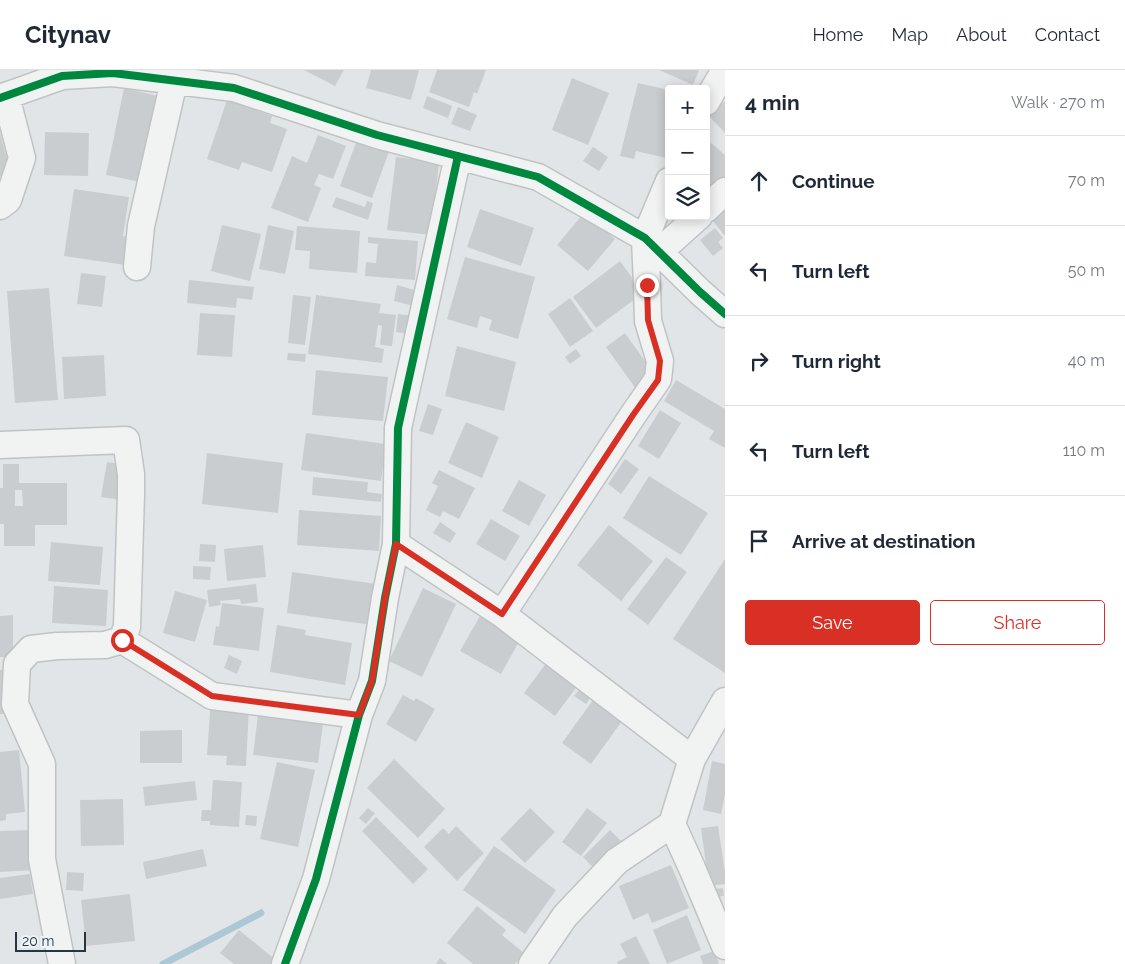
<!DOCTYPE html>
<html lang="en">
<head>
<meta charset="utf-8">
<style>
  :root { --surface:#fff; --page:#f2f2f3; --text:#1f2937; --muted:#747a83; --line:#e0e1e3; --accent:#d93025 }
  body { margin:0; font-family:Raleway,sans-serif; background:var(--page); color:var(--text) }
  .controls { position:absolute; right:15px; top:15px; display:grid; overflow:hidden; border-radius:5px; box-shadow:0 2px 12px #0003 }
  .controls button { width:45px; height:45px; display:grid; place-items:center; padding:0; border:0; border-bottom:1px solid var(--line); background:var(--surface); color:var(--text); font:25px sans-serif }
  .scale { position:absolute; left:15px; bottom:12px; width:71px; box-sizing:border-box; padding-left:5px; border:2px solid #263542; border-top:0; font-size:14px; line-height:18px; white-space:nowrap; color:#263542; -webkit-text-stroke:4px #eef3f7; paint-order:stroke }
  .stop { position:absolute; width:15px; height:15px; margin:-11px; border:4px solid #d93025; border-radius:50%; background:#fff }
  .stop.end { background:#d93025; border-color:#fff; box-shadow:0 1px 5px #0008 }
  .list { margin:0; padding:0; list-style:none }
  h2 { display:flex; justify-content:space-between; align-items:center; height:65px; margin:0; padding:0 20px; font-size:21px }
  h2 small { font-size:16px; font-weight:400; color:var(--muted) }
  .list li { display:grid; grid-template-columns:32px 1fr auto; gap:15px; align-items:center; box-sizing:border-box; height:90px; padding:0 20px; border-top:1px solid var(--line) }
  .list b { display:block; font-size:19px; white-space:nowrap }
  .list em { font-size:16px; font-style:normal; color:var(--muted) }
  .actions { display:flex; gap:10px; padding:15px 20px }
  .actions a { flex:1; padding:11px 0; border:1px solid var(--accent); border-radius:5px; text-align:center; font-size:18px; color:var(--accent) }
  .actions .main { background:var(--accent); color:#fff }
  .icon { flex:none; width:28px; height:28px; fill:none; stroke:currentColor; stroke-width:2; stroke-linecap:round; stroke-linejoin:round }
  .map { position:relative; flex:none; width:725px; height:894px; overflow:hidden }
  header { display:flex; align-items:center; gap:30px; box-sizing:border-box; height:70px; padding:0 25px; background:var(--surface); border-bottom:1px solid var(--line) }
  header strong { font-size:24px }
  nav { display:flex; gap:28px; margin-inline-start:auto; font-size:18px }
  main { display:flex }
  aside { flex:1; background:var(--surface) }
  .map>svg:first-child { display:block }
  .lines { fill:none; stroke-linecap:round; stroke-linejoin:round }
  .stream { stroke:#adc8d5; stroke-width:7 }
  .building { fill:#cacdcf; fill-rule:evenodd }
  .minor-casing { stroke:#c0c3c5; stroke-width:29 }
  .minor { stroke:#f1f3f3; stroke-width:26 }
  .cycleway-casing { stroke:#eef3f7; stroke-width:11 }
  .cycleway { stroke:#00873e; stroke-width:8 }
  .route { stroke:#d93025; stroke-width:6 }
</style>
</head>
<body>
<header>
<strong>Citynav</strong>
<nav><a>Home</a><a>Map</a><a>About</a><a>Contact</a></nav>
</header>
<main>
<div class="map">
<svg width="725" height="894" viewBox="0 0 725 894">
  <rect width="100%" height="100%" fill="#e2e5e7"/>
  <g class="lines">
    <path class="stream" d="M163,894L261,843"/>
  </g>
  <path class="building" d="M304,0H344L335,16Z
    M371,0H419L411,30L366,18Z
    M437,0H486L477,24L474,22L469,37L429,22Z
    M659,0H699L693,15Z
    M572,8L609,23L588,75L552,60Z
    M638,13L669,20V79L666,88L636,81L634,89L620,86Z
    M124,18L158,26L141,112L106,105Z
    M427,26L452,36L448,48L423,38Z
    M227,30L272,46L270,53L287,59L272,102L242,92L239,100L207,89Z
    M725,31V63L709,46Z
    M458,37L477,45L470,61L451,54Z
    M45,62L89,63L88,106L44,105Z
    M0,63L11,103L0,106Z
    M318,65L346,76L333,109L319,104L314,115L321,118L308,152L271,138L292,86L307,93Z
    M357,70L389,82L372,128L340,116Z
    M711,73L725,85V112L715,125L706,117V78Z
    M593,77L608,87L599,101L583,91Z
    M396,87L439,92L431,165L387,160Z
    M74,119L129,127L123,166L136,168L132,196L64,186Z
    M336,127L365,137L367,131L373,133L368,150L332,137Z
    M725,138V166L707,144Z
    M480,139L534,158L521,196L467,177Z
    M584,143L615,169L588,201L557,175Z
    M222,155L261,164L250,211L211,201Z
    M268,155L294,161L285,204L259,199Z
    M297,156L360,161L357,203L309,199L310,181L295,180Z
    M715,158L723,168L718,172L723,178L713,186L700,170Z
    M368,167L418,171L415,210L365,206L366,192L376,193L378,174L368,173Z
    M465,187L535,207L518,269L489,260L492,250L480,246L477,258L447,249Z
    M620,191L643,223L596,258L573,227Z
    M81,203L106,206L102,237L77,234Z
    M189,210L254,217L252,230L237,228L236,238L187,233Z
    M397,215L418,221L414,236L394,231Z
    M49,218L58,330L15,333L7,221Z
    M293,225L311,227L305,275L288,273Z
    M316,225L381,234L379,243L396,245L392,276L380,275L382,256L378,255L375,277L384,279L382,293L308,284Z
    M570,228L593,261L570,277L548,244Z
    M200,243L235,245L232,287L197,285Z
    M398,244L414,246L411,264L396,262Z
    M625,263L655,305L636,319L606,277Z
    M457,276L516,292L504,341L445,326Z
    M576,279L581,286L570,294L565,287Z
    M288,283L306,284L305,292L287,290Z
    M104,285L106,326L64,329L62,287Z
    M316,300L388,307L383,351L312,345Z
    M676,310L725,339V378L709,369L714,361L664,331Z
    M428,334L442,339L433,365L419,361Z
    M660,340L681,353L659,389L638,376Z
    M466,352L499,367L482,408L448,393Z
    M306,363L386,374L381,411L301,400Z
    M207,383L283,393L278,443L202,434Z
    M625,389L639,399L621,424L608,414Z
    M107,392L127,395L122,430L101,427Z
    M3,394H19V413H67V455H35V476H4V454H0V418H3ZM15,420H22L23,436H15Z
    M439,400L475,418L459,449L443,441L440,447L426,440L438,416L432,413Z
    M649,406L708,443L681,485L623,448Z
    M313,407L368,412L367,422L382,424L381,432L312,425Z
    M519,410L546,425L529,456L502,441Z
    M299,440L381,446L379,481L297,475Z
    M491,449L520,466L505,491L476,474Z
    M440,452L456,463L450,473L433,463Z
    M609,455L653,491L621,531L577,495Z
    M51,472L103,477L100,515L48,511Z
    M200,474L216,475L215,492L199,491Z
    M263,475L266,507L227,511L224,479Z
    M666,487L687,502L648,555L627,539Z
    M725,489V603L673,569Z
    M193,496L211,497L210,510L193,509Z
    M292,502L377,514L372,555L287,543Z
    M256,514L258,532L241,534L240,529L220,531L221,535L209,537L207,520Z
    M54,516L108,520L106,556L52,553Z
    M423,518L456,534L422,607L389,591Z
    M175,521L207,530L195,572L163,563Z
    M222,533L264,538L259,581L213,575L216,556L219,557Z
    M13,545V587H0V546Z
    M480,546L521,568L501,604L460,581Z
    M277,555L306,560L305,565L352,573L345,615L270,602Z
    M229,585L242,591L237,604L224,598Z
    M550,588L581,611L555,646L524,623Z
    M0,600H8V644H0Z
    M583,615L593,623L586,634L574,626Z
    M403,625L414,631L416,628L435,639L416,672L386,654Z
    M211,629L249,636L246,696L226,695L227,686L207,685Z
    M593,630L622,651L591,694L562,673Z
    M258,645L323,653L318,693L253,685Z
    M182,660V693H140V661Z
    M19,680L25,742L6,744V750L0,751V682Z
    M394,689L445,739L418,768L367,718Z
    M712,691L725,694V724L721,744L703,740Z
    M277,692L315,700L298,777L260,769Z
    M213,710L242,712L239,757L210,755V751H201L202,740H211Z
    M195,711L197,730L145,736L143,717Z
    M123,729L124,775L81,776L80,730Z
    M368,738L375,743L366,754L359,748Z
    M530,738L555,762L525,793L500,769Z
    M587,738L607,753L581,786L562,772Z
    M246,745L257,746L256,756L245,755Z
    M376,747L428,799L413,814L362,761Z
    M456,756L484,783L457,811L424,777L443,758L449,764Z
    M718,756L725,802V814L709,816L701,758Z
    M33,760L36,800L0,802V761Z
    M610,760L628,778L600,805L583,787Z
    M494,776L556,820L525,864L463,820Z
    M203,779L207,796L146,809L143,792Z
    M671,795L689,838L652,853L648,843L633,850L619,816Z
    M67,802L84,803L83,821L66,820Z
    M30,804L33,824L0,829V808Z
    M723,818L724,826L711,828L709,820Z
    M130,824L135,871L86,876L81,830Z
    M477,836L506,860L502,865L524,883L515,894H473L447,873Z
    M687,845L701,880L667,894L653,860Z
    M239,860L276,890L273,894H234L220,883Z
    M636,866L650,894H618L617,892L627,887L620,874Z
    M714,881L719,894H703L700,886Z
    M440,888L447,894H436Z"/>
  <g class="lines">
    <g class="minor-casing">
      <path id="minor" d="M0,28L62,6L113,3L234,18L377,65L538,107L645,168L700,222L725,244
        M706,32L725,0
        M0,136L8,130L22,88L6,26
        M706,139L725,121
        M659,182L699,146
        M137,197L141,156L174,11
        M0,375L126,370L131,404V424L127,557L122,570
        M396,474L502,544L692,689
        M502,544L633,345L658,309L660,291L648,251L647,215L645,168L669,111
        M725,631L692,689L672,754L692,798L725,876
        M62,894L42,789V694L15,634L17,594L31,579L57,576L105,575L122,570L212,626L359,645
        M285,894L316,809L359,645L372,611L385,528L396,474L398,358L458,86
        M532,894L565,846L617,791L672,754"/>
    </g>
    <use href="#minor" class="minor"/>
    <g class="cycleway-casing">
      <path id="cycleway" d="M0,28L62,6L113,3L234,18L377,65L538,107L645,168L700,222L725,244
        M285,894L316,809L359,645L372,611L385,528L396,474L398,358L458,86"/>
    </g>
    <use href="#cycleway" class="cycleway"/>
  </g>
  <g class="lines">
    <path class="route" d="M122,570L212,626L359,645L372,611L385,528L396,474L502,544L633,345L658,310L660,291L648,250L647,215"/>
  </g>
</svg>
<div class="controls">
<button>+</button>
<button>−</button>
<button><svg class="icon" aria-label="layers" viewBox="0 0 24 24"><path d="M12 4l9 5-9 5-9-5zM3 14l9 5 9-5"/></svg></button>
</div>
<div class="scale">20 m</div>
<div class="stop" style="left:122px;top:570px"></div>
<div class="stop end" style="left:647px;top:215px"></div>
</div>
<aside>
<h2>4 min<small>Walk · 270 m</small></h2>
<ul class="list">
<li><svg class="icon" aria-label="ahead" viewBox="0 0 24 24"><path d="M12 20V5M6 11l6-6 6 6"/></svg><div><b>Continue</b></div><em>70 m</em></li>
<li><svg class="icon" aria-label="left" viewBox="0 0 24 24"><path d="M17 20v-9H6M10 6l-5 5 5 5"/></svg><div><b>Turn left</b></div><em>50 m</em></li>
<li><svg class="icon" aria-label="right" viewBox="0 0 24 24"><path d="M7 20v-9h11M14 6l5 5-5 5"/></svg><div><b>Turn right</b></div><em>40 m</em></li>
<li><svg class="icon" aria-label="left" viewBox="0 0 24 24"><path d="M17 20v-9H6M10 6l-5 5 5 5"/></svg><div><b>Turn left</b></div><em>110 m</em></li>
<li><svg class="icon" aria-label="arrive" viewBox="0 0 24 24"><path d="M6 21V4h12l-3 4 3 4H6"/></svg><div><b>Arrive at destination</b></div></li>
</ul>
<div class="actions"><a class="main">Save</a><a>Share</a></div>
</aside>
</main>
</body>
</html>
